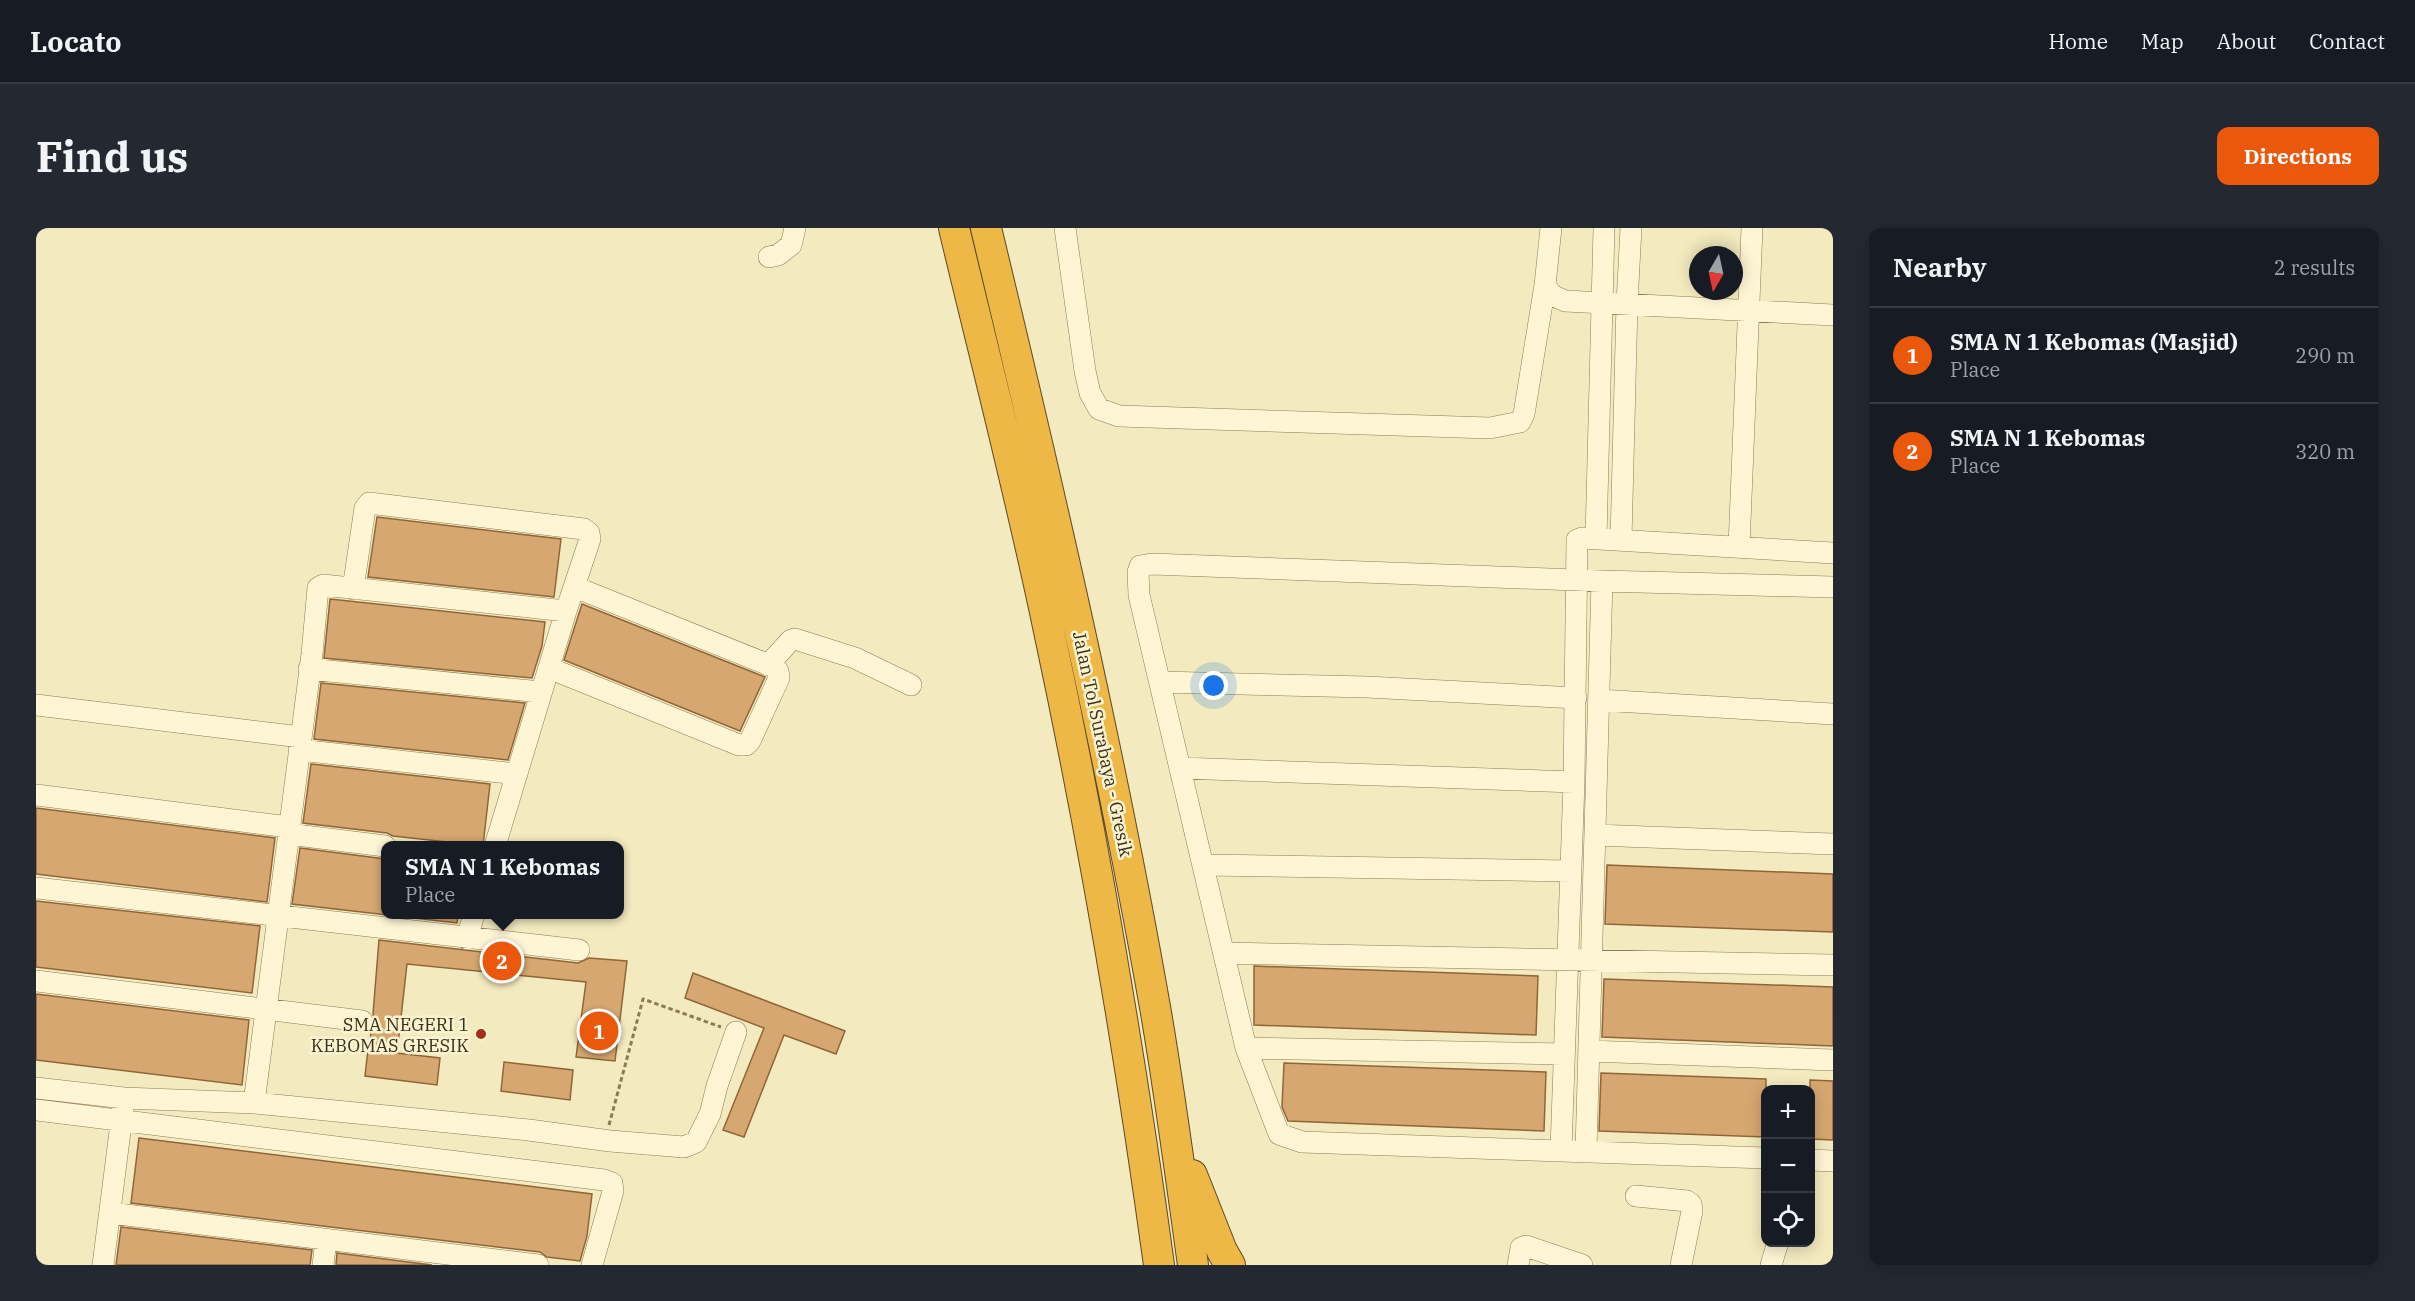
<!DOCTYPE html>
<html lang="en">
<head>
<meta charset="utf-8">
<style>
  :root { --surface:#171b24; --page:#242831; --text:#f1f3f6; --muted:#9ea1a6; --line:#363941; --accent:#ea580c }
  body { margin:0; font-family:"IBM Plex Serif",serif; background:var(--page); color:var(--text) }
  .controls { position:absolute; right:18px; bottom:18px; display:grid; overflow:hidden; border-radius:12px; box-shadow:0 3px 15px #0003 }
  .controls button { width:54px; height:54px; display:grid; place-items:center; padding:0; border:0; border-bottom:2px solid var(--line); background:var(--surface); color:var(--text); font:30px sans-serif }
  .compass { position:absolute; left:1653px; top:18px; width:54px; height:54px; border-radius:50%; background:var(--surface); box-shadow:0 3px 15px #0003; rotate:189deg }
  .you { position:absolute; left:1178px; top:458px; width:21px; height:21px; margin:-15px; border:4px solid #fff; border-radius:50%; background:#1a73e8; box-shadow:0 0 0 9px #1a73e833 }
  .badge { display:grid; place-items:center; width:39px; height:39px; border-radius:50%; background:var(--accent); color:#fff; font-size:20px; font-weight:700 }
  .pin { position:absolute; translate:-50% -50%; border:3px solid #fff; box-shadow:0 2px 6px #0006 }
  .popup { position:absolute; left:345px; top:613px; width:243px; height:78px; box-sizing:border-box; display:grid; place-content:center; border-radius:12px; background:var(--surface); filter:drop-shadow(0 2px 4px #0005); font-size:20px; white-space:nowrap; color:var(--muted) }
  .popup b { font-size:22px; color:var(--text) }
  .popup::after { content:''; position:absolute; left:50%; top:100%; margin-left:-12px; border:12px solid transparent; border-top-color:var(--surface) }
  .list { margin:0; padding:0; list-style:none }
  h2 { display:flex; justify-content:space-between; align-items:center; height:78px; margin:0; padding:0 24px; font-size:26px }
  h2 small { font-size:20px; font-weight:400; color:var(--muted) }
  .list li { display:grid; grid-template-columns:39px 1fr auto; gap:18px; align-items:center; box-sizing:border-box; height:96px; padding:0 24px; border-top:2px solid var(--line) }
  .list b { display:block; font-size:22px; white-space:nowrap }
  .list p { margin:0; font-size:20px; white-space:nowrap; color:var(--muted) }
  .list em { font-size:20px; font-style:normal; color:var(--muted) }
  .icon { flex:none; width:33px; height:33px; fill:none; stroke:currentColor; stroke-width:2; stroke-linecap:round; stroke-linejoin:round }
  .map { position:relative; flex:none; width:1797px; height:1037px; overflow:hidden; border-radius:12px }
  header { display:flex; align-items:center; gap:36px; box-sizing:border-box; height:84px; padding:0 30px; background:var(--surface); border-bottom:2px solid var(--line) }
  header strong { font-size:28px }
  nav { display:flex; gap:33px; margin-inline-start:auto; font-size:21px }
  .intro { display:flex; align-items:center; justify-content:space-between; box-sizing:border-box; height:144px; padding:0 36px }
  h1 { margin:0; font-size:42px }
  .button { padding:15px 27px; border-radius:12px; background:var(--accent); color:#fff; font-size:21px; font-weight:700 }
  main { display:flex; gap:36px; padding:0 36px }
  aside { flex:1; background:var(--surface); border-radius:12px; box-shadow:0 3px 15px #0003 }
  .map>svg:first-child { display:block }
  .building { fill:#d6a771; stroke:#906638; stroke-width:1.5 }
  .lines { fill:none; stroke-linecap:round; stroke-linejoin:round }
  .minor-casing { stroke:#8e7b55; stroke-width:22 }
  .highway-casing { stroke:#5b472a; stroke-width:32 }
  .path { stroke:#8e7b55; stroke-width:3; stroke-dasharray:4.5 3; stroke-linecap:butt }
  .minor { stroke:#fdf5d4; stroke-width:21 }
  .highway { stroke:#edb845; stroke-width:30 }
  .poi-dot { fill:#a52d1e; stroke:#f9f3d0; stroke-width:2 }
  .labels { text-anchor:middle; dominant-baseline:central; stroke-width:5; stroke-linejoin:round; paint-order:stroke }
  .street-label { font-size:18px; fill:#3c2f1b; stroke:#f9f3d0 }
  .poi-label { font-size:18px; fill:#3c2f1b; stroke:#f9f3d0; text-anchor:end }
</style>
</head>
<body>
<header>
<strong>Locato</strong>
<nav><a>Home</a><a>Map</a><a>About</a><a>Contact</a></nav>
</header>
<div class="intro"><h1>Find us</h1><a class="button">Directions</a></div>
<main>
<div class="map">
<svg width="1797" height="1037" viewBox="0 0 1797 1037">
  <rect width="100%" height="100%" fill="#f3eabf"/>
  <path class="building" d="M341,289L525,311L518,369L332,349Z
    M294,371L509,394L506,418L496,450L288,430Z
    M546,376L729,449L704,503L528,432Z
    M285,455L489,475L472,532L278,511Z
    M275,536L454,556L447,618L357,608L351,605L267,595Z
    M0,580L239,610L231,674L0,646Z
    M264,620L349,631V687H422L421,695L256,676Z
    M1571,637L1797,646V704L1569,696Z
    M0,673L224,698L216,765L0,739Z
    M343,712L542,735L553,730L591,733L579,833L540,829L550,754L371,736L361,825L404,830L401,857L329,848L332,821H334L335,801L339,794L337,786Z
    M1218,738L1502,748L1500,807L1218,797Z
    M657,745L809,803L800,826L748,807L708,909L687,902L728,800L649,770Z
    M1568,751L1797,759V818L1566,809Z
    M0,766L213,792L206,857L0,832Z
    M468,834L537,842L534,872L465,863Z
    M1248,835L1510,844L1508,903L1252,893L1246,879Z
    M1565,845L1730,851V909L1563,903Z
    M1774,852L1797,853V912L1774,911Z
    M103,910L556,966L551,1008L544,1033L511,1029L504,1024L95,975Z
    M85,999L276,1022L274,1037H80Z
    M301,1025L396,1037H300Z"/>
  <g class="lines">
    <g class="minor-casing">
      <path id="minor" d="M1029,0L1049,143L1054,165L1063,181L1083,188L1454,200L1484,194L1488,186L1509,57
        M1515,0L1509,57L1516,67L1529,73L1797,87
        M733,29L742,27L755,17L759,0
        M1560,310L1568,0
        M1585,312L1591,76L1595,0
        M1703,319L1716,0
        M317,361L329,280L333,275L548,301L553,305L554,311L530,383L459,618
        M732,437L755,412L759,411L819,430L875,457
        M513,440L703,517H710L714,513L743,450L742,443L738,439L539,359
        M273,441L505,464
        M1124,454L1331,459L1540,470
        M1563,472L1797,486
        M0,477L265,509
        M263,522L481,546
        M1144,540L1538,554
        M0,567L253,599
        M252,606L349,618
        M1559,607L1797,616
        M1168,637L1535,643
        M0,660L543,722
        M431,711L438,686
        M1188,725L1797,737
        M0,753L326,793
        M1210,820L1528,826
        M1553,823L1797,832
        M0,860L88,870L218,875L493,902L574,913L648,919L660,914L674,886L681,858L700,804
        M218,875L276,426L282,360L287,357L530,383
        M0,882L568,952L576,955L577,963L556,1037
        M1525,922L1538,554L1541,312L1546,310L1797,325
        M1550,923L1566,353
        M1730,930L1266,914L1243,906L1210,820L1103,367L1102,344L1104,338L1116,336L1566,353L1797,359
        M1774,932L1797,933
        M1600,968L1651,973L1655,976L1656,983L1645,1037
        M74,985L502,1037
        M67,1037L87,880
        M287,1037L290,1012
        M1482,1037L1485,1020L1490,1018L1546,1037
        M1735,1037L1742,1014"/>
    </g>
    <g class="highway-casing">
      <path id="highway" d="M918,0C950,134 985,268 1013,403C1058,613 1094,825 1123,1037
        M950,0C1012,258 1073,518 1119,779C1134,865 1145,951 1157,1037
        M1156,947L1186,1023L1194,1037"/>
    </g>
    <path class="path" d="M573,897L607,771L685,799"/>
    <use href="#minor" class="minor"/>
    <use href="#highway" class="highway"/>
  </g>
  <circle class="poi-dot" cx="445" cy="806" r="6"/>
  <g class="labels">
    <g class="street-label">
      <text transform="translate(1067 516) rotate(78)">Jalan Tol Surabaya - Gresik</text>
    </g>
    <g class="poi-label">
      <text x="433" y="796">SMA NEGERI 1<tspan x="433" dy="21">KEBOMAS GRESIK</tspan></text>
    </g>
  </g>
</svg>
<div class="controls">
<button>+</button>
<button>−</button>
<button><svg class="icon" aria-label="locate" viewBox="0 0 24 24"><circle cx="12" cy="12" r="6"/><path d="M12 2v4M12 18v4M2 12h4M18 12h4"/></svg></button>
</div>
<svg class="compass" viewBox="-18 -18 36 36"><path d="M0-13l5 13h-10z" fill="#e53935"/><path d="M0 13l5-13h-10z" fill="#9ea1a6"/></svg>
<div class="you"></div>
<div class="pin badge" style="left:563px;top:803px">1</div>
<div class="pin badge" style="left:466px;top:733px">2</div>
<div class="popup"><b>SMA N 1 Kebomas</b>Place</div>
</div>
<aside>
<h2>Nearby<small>2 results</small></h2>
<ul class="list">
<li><span class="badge">1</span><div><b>SMA N 1 Kebomas (Masjid)</b><p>Place</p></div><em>290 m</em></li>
<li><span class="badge">2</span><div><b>SMA N 1 Kebomas</b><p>Place</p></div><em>320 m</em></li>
</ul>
</aside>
</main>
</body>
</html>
